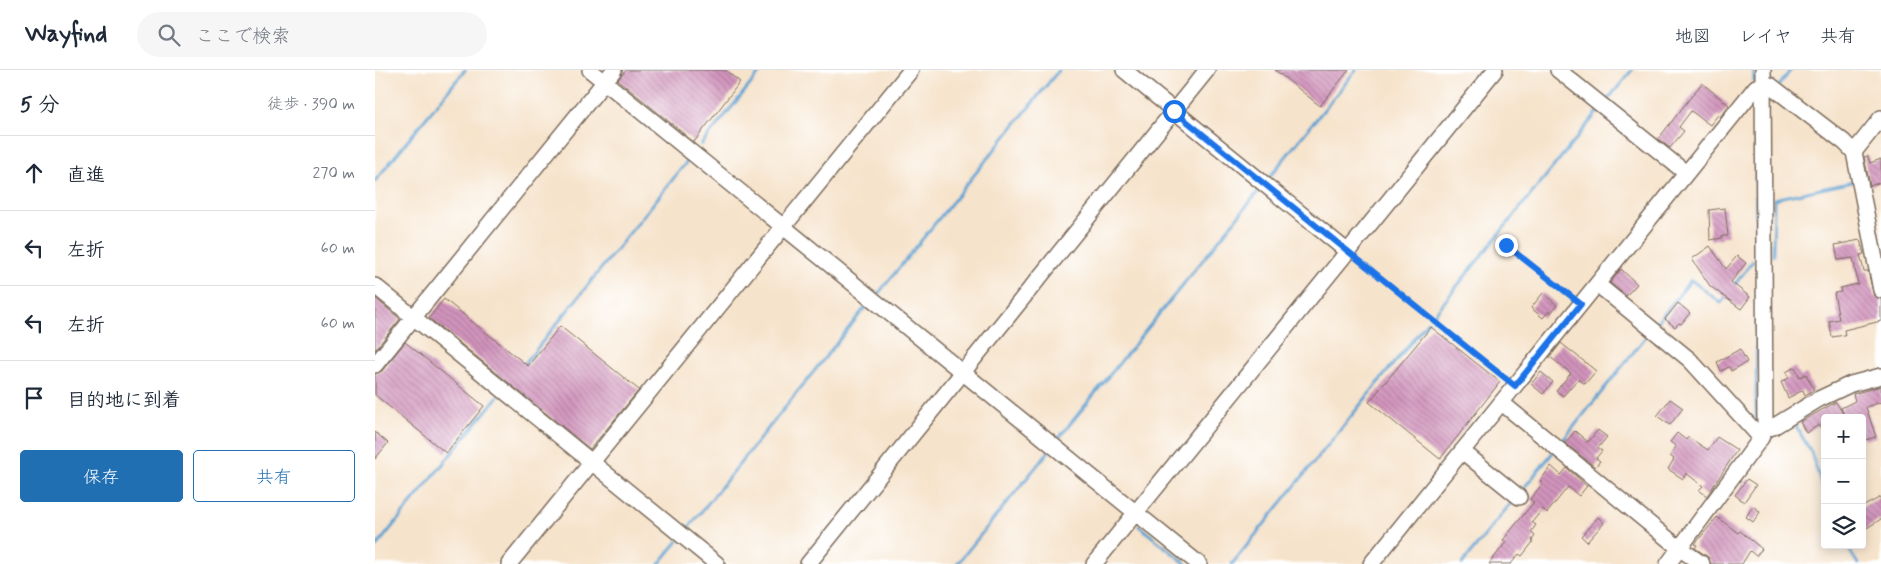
<!DOCTYPE html>
<html lang="ja">
<head>
<meta charset="utf-8">
<style>
  :root { --surface:#fff; --page:#f6f6f7; --text:#1f2937; --muted:#747a83; --line:#e0e1e3; --accent:#1f6fb2 }
  body { margin:0; font-family:Mynerve,"Klee One",sans-serif; background:var(--page); color:var(--text) }
  .controls { position:absolute; right:15px; bottom:15px; display:grid; overflow:hidden; border-radius:5px; box-shadow:0 2px 12px #0003 }
  .controls button { width:45px; height:45px; display:grid; place-items:center; padding:0; border:0; border-bottom:1px solid var(--line); background:var(--surface); color:var(--text); font:25px sans-serif }
  .stop { position:absolute; width:15px; height:15px; margin:-11px; border:4px solid #1a73e8; border-radius:50%; background:#fff }
  .stop.end { background:#1a73e8; border-color:#fff; box-shadow:0 1px 5px #0008 }
  .list { margin:0; padding:0; list-style:none }
  h2 { display:flex; justify-content:space-between; align-items:center; height:65px; margin:0; padding:0 20px; font-size:21px }
  h2 small { font-size:16px; font-weight:400; color:var(--muted) }
  .list li { display:grid; grid-template-columns:32px 1fr auto; gap:15px; align-items:center; box-sizing:border-box; height:75px; padding:0 20px; border-top:1px solid var(--line) }
  .list b { display:block; font-size:19px; white-space:nowrap }
  .list em { font-size:16px; font-style:normal; color:var(--muted) }
  .actions { display:flex; gap:10px; padding:15px 20px }
  .actions a { flex:1; padding:11px 0; border:1px solid var(--accent); border-radius:5px; text-align:center; font-size:18px; color:var(--accent) }
  .actions .main { background:var(--accent); color:#fff }
  .icon { flex:none; width:28px; height:28px; fill:none; stroke:currentColor; stroke-width:2; stroke-linecap:round; stroke-linejoin:round }
  .map { position:relative; flex:none; width:1506px; height:494px; overflow:hidden }
  header { display:flex; align-items:center; gap:30px; box-sizing:border-box; height:70px; padding:0 25px; background:var(--surface); border-bottom:1px solid var(--line) }
  header strong { font-size:24px }
  nav { display:flex; gap:28px; margin-inline-start:auto; font-size:18px }
  .search { width:350px; height:45px; background:var(--page); display:flex; align-items:center; gap:12px; box-sizing:border-box; padding:0 18px; border-radius:28px; color:var(--muted); font-size:19px }
  main { display:flex }
  aside { flex:1; background:var(--surface) }
  .map>svg:first-child { display:block }
  .lines { fill:none; stroke-linecap:round; stroke-linejoin:round }
  .stream { stroke:#5ca1d1; stroke-width:3 }
  .building { fill:url(#building-back-hatch) }
  .minor-casing { stroke:#7c6b5b; stroke-width:18 }
  .path { stroke:#7c6b5b; stroke-width:2; stroke-dasharray:4 4; stroke-linecap:butt }
  .minor { stroke:#fff; stroke-width:15 }
  .route { stroke:#1a73e8; stroke-width:6 }
</style>
</head>
<body>
<header>
<strong>Wayfind</strong>
<div class="search"><svg class="icon" aria-label="search" viewBox="0 0 24 24"><circle cx="10" cy="10" r="6"/><path d="M15 15l6 6"/></svg>ここで検索</div>
<nav><a>地図</a><a>レイヤ</a><a>共有</a></nav>
</header>
<main>
<aside>
<h2>5 分<small>徒歩 · 390 m</small></h2>
<ul class="list">
<li><svg class="icon" aria-label="ahead" viewBox="0 0 24 24"><path d="M12 20V5M6 11l6-6 6 6"/></svg><div><b>直進</b></div><em>270 m</em></li>
<li><svg class="icon" aria-label="left" viewBox="0 0 24 24"><path d="M17 20v-9H6M10 6l-5 5 5 5"/></svg><div><b>左折</b></div><em>60 m</em></li>
<li><svg class="icon" aria-label="left" viewBox="0 0 24 24"><path d="M17 20v-9H6M10 6l-5 5 5 5"/></svg><div><b>左折</b></div><em>60 m</em></li>
<li><svg class="icon" aria-label="arrive" viewBox="0 0 24 24"><path d="M6 21V4h12l-3 4 3 4H6"/></svg><div><b>目的地に到着</b></div></li>
</ul>
<div class="actions"><a class="main">保存</a><a>共有</a></div>
</aside>
<div class="map">
<svg width="1506" height="494" viewBox="0 0 1506 494">
  <defs>
    <pattern id="building-back-hatch" width="6" height="6" patternUnits="userSpaceOnUse" patternTransform="scale(1.25)"><rect width="6" height="6" fill="#d294bd"/><path d="M-1 5l2 2M0 0l6 6M5-1l2 2" fill="none" stroke="#ac7999"/></pattern>
  </defs>
  <rect width="100%" height="100%" fill="#fff"/>
  <filter id="ink" filterUnits="userSpaceOnUse"><feTurbulence type="fractalNoise" baseFrequency=".02" numOctaves="2"/><feDisplacementMap in="SourceGraphic" scale="10" xChannelSelector="R" yChannelSelector="G"/><feConvolveMatrix kernelMatrix="1 2 1 2 8 2 1 2 1" color-interpolation-filters="sRGB"/></filter>
  <filter id="wash" filterUnits="userSpaceOnUse"><feTurbulence type="fractalNoise" baseFrequency=".0096" numOctaves="4" result="noise"/><feDisplacementMap in="SourceGraphic" scale="20" xChannelSelector="R" yChannelSelector="G"/><feGaussianBlur stdDeviation="1.12" result="paint"/><feColorMatrix in="noise" values="0 0 0 0 0 0 0 0 0 0 0 0 0 0 0 0 0 1.4 0 .05"/><feComposite in="paint" operator="in"/></filter>
  <g filter="url(#wash)">
    <rect width="100%" height="100%" fill="#f6e3cb"/>
    <g class="lines">
      <path class="stream" d="M1379,11V0
        M1404,15L1416,0
        M1381,26V153
        M1230,33L1257,0
        M326,75L387,0
        M892,110L981,0
        M0,111L90,0
        M1380,163V177
        M1398,186L1399,129L1478,112V110
        M1357,218L1378,191
        M503,224L684,0
        M1058,246L1225,39
        M1280,255L1316,210L1346,233L1352,225
        M148,296L314,89
        M1418,351L1436,382L1450,425
        M1381,354L1382,223
        M683,369L887,117
        M1185,374L1273,264
        M1145,423L1179,381
        M764,456L811,494
        M310,462L493,234
        M1471,475L1483,494
        M0,478L123,326
        M284,494L303,471
        M582,494L674,381
        M857,494L1053,251
        M1087,494L1140,428"/>
    </g>
    <g id="blocks">
      <path class="building" d="M251,0H350L365,12L319,72L243,10Z
        M900,0H974L945,36Z
        M1327,13L1354,35L1345,47L1343,45L1335,55L1316,41L1304,57L1309,61L1295,78L1283,69Z
        M1493,86L1495,93L1506,89V112L1495,116L1489,87Z
        M1350,138L1353,166H1347V168L1335,170L1334,140Z
        M1485,170L1489,184L1485,185L1489,201H1493L1499,226L1506,229V251L1469,260L1470,265L1457,267L1454,251L1464,249L1459,223L1466,222L1465,218L1483,214L1478,188L1463,190L1460,175Z
        M1335,176L1351,199L1362,186L1371,193L1356,212L1375,227L1366,239L1335,216L1317,189Z
        M1246,199L1262,214L1251,226L1235,213Z
        M1168,223L1182,235L1176,243L1174,241L1168,248L1156,238Z
        M0,228L25,249L0,280Z
        M69,229L153,296L185,256L264,320L215,379L54,248Z
        M1303,233L1315,243L1306,254L1304,253L1300,257L1290,249Z
        M1056,257L1125,312L1065,389L994,332Z
        M30,272L109,336L71,383L0,325V304L7,301Z
        M1186,273L1221,301L1210,314L1203,309L1188,326L1181,321L1196,303L1175,287Z
        M1365,279L1372,292L1356,301L1354,297L1346,301L1342,292Z
        M1420,297L1425,307L1431,304L1439,320L1430,325L1428,320L1413,328L1406,312L1414,308L1411,302Z
        M1166,302L1178,312L1168,324L1156,314Z
        M1506,316V332L1491,337L1501,367L1490,370L1487,363V348H1470L1466,338L1480,331L1478,324Z
        M1295,329L1308,338L1295,355L1282,346Z
        M1461,332L1468,343L1460,348H1450V365L1444,355L1431,363L1425,352Z
        M1223,360L1232,367L1223,378L1227,381L1221,388L1225,391L1220,397L1190,373L1200,361L1213,372Z
        M0,362L13,373L0,389Z
        M1302,363L1311,370L1313,367L1333,380L1342,367L1362,380L1332,426L1324,420L1328,416L1311,403L1308,409L1293,399L1299,389L1295,386L1301,376L1295,372Z
        M1176,396L1186,405L1192,398L1212,416L1204,426L1193,417L1172,443L1168,439L1157,452L1161,455L1156,462L1160,466L1157,470L1158,472L1147,486L1144,484L1136,494H1114L1131,472L1128,470L1159,432L1155,429L1168,413L1165,411Z
        M1372,409L1381,415L1369,432L1360,425Z
        M1506,427V449L1487,461V437Z
        M1378,436L1385,442L1378,452L1371,447Z
        M1223,447L1229,453L1212,472L1206,466Z
        M1342,447L1363,463L1365,461L1387,479L1381,486L1375,481L1367,494H1336L1333,487L1320,478L1322,475L1320,474Z"/>
    </g>
  </g>
  <g filter="url(#ink)">
    <use href="#blocks" fill-opacity="0" stroke="#7c6b5b" stroke-width="1"/>
    <g class="lines">
      <g class="minor-casing">
        <path id="minor" d="M215,0L824,494
          M749,0L973,182
          M1183,0L1311,103
          M1479,82L1506,48
          M1222,214L1315,290L1386,368
          M0,216L342,494
          M0,295L239,0
          M1127,333L1304,478L1327,494
          M1390,359L1398,357L1444,329L1476,314L1506,306
          M1087,381L1144,427
          M134,494L536,0
          M433,494L832,0
          M719,494L1120,0
          M996,494L1381,17L1395,15L1469,72L1479,82L1506,220
          M1293,494L1386,368L1390,359L1388,0"/>
      </g>
      <path class="path" d="M1131,175L1196,226
        M983,190L1129,307"/>
      <use href="#minor" class="minor"/>
    </g>
  </g>
  <g class="lines" filter="url(#ink)">
    <path class="route" d="M799,41L1140,316L1206,234L1131,175"/>
  </g>
</svg>
<div class="controls">
<button>+</button>
<button>−</button>
<button><svg class="icon" aria-label="layers" viewBox="0 0 24 24"><path d="M12 4l9 5-9 5-9-5zM3 14l9 5 9-5"/></svg></button>
</div>
<div class="stop" style="left:799px;top:41px"></div>
<div class="stop end" style="left:1131px;top:175px"></div>
</div>
</main>
</body>
</html>
